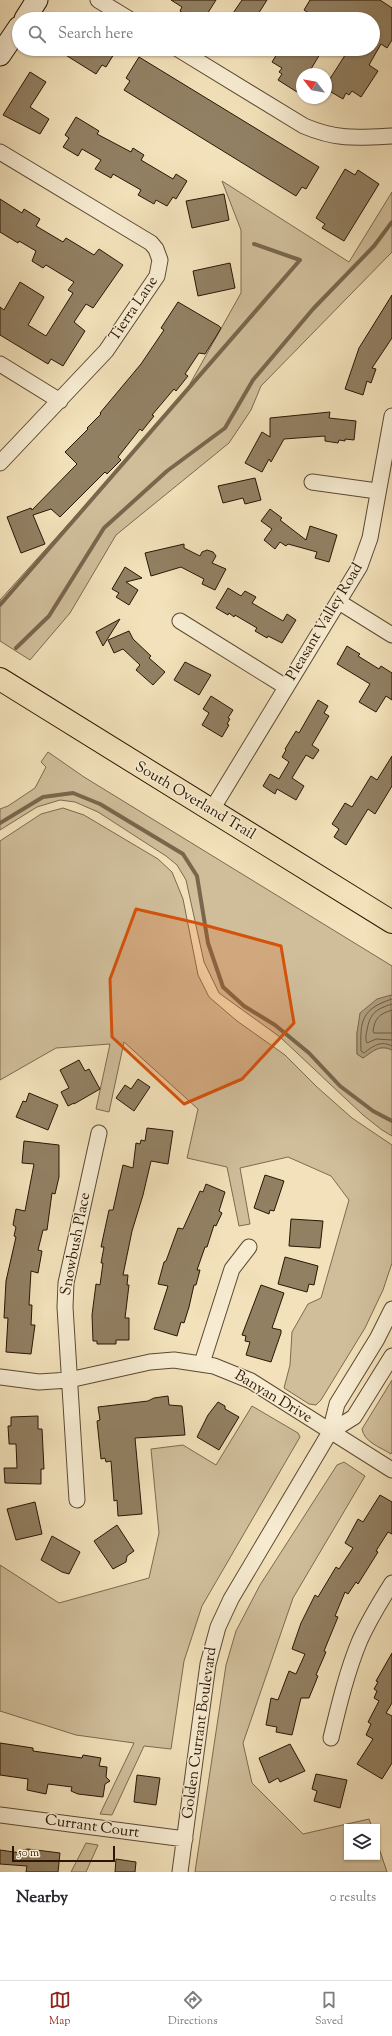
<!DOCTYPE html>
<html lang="en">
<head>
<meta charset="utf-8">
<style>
  :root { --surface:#fff; --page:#f7f7f7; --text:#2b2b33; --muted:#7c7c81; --line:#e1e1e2; --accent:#8f2418 }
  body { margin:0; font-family:"Sorts Mill Goudy",serif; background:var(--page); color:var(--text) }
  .controls { position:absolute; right:12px; bottom:12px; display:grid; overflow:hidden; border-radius:0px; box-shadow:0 1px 3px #0004 }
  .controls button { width:36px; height:36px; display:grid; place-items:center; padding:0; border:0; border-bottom:1px solid var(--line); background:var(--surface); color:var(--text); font:20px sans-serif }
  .compass { position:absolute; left:296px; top:68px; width:36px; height:36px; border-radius:50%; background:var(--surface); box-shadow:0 1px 3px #0004; rotate:301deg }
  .scale { position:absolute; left:12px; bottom:10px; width:103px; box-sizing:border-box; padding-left:4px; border:2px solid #291604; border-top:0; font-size:11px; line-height:14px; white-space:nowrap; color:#291604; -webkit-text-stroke:3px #f7ecd2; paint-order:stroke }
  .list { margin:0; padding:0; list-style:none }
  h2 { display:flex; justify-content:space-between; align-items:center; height:52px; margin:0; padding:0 16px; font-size:17px }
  h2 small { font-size:13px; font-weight:400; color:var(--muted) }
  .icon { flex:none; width:22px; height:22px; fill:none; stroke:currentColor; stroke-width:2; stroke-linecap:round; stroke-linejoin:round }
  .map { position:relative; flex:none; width:392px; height:1872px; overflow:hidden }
  .search { position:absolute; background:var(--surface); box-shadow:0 1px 3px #0004; left:12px; right:12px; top:12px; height:44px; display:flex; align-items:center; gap:10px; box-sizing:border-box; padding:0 14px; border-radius:22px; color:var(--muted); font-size:15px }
  .sheet { height:108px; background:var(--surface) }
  nav { display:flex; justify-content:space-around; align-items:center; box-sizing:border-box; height:56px; border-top:1px solid var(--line); background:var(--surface); font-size:11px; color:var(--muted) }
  nav a { display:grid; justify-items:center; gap:2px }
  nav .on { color:var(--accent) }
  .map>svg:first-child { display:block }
  .green { fill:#d0be9b; stroke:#7c6a50 }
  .water { fill:#ae9c7c; stroke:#79664c }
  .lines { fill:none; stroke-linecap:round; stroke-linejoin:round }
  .shore { stroke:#6c5940; stroke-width:1 }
  .stream { stroke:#79664c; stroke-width:4 }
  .building { fill:#928063; stroke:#291604 }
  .street-casing { stroke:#5b4932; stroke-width:17 }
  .secondary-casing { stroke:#291604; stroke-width:23 }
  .primary-casing { stroke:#291604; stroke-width:24 }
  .street { stroke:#f7ecd2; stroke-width:15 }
  .secondary { stroke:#f7ecd2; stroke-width:21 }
  .primary { stroke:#f2e1ba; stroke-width:22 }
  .marked { fill:#d5520b; fill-opacity:0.2; stroke:#d5520b; stroke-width:3; stroke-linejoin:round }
  .labels { text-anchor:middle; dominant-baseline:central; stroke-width:3; stroke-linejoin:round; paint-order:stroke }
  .street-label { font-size:15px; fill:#291604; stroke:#f7ecd2 }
</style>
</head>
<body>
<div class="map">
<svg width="392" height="1872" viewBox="0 0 392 1872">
  <rect width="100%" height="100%" fill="#f2e1ba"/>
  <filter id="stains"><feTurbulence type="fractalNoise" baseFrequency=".005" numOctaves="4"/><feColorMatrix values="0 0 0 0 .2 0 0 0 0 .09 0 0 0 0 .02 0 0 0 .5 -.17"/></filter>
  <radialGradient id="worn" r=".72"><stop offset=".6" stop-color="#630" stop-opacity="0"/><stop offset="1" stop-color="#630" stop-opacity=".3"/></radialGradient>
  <path class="green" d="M222,181L349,262L392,192V252L261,386L251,410L229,443L116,535L70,613L30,660L0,641V600L182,398L241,293V230Z
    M48,752L84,777L392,966V995L361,1013L357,1033V1054L363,1058C373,1051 380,1044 392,1050V1136L382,1130L363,1115L280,1037L219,993L204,962L186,880L177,865L166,856L98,812L75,802L60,800L37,807L0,830V809L8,806L35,788L46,767L41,762Z
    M63,808L84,815L158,859L172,872L183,899L198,975L209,997L237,1021L285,1055L317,1087L352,1118L392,1145V1263L383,1290L365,1328L321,1400L316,1405L309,1404L284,1388L290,1365L292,1332L308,1304L321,1298L349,1200L331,1176L288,1157L240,1168L250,1224L239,1226L227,1167L187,1158L198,1109L124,1042L109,1112L96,1109L110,1044L56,1048L0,1080V841L41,814Z
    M392,1380V1452L391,1454C380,1447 364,1442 362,1429Z
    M252,1406L298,1433L300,1437L202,1606L184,1661L171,1749L144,1746L112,1815L100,1814L134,1743L76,1735L0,1711V1565L59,1603L149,1578L159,1533L151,1449L183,1445L216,1465Z
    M344,1462L365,1476L293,1598L243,1743L252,1783L303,1834L369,1819L372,1827H347V1857H377V1842L387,1872H195L226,1665L236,1631L260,1585L337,1465Z
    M86,1843L98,1845L86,1872H71Z"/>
  <path class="water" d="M391,995L392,1050C380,1044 373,1051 363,1058L357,1054V1033L360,1013L377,999Z"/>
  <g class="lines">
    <path class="shore" d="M392,999C361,1009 360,1021 361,1051L364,1053C373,1046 381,1040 392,1046
      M392,1004C376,1009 370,1013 367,1030C366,1035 365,1039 367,1043L376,1039L392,1040
      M392,1010C379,1014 375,1018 373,1031L374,1033H392"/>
    <path class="stream" d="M0,605L300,260L254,244
      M16,648L49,616L104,528L167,471L225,428L253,380L313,309L374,246L392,222
      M0,823L43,797L73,793L100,804L183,854L197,876L208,943L223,987L244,1006L275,1025L309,1053L340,1086L373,1111L392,1121"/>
  </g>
  <path class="building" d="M171,0H216L204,19H179L183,13L180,11L182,7Z
    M242,0H267L255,19H229Z
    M310,0H380L392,8V40L387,48L381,44L369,65L378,71L361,97L352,91L349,95L346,93L343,99L326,89V85L349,49H373V19H318L304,10Z
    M56,49H117L106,67L102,65L96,74Z
    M280,49H323L308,74H302V83L297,92L278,80L282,74L279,72L282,68L272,62Z
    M139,57L319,167L306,189L302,187L296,196L124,90L130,81L126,78Z
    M30,72L46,82L30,107L49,119L40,134L3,115Z
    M76,117L99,131L97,134L131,152L133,148L144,155L141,160L173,179L176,174L187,181L176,199L173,197L167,206L156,200L154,204L138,195L141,190L113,174L111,178L95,169L101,160L82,149L78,156L63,147L69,138L65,135Z
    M345,169L355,175L358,170L379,184L344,241L322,228L325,224L316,218Z
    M224,194L229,220L192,228L186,201Z
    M0,199L22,213L24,209L40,219L36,226L63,242L66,238L94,255L99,249L123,265L93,308L86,304L74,322L85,331L63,366L51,359L48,364L0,335V307L4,310L20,282L44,297L28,325L46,336L73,293L68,290L74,282L46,265L43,268L32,261L36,251L19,241L18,243L0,232Z
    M230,263L235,288L198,296L193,271Z
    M392,295V338L372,368L376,369L371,383L367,381L363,395L345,389L359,348Z
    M178,302L219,326L221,328L217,335L205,354L199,353L185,374L188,376L176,391L174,389L152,415L154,416L142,431L140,429L118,457L121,460L107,474L105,472L60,517L51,509L33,515L45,544L21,553L7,517L31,508L32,510L77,464L65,452L88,429L87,428L101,414L100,413L141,364L164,330L161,328Z
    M330,412L329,418L356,421L354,440L345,439V441L339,440L338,443L325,441V436L284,439L271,462L269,459L262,472L245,463L262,432L270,437V418Z
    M255,478L261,500L245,504L243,498L223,503L218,486Z
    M270,509L282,518L280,520L306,540L310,526L337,535L329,562L315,558L317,552L288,544L286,546L280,542L275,549L264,540L272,529L261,521Z
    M184,544V548L200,556L202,552L207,550L213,552L216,556L212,563L226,569L215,590L202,584L204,579L181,567L151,576L145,553Z
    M125,567L142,578L126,582L138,590L129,605L116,597L119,593L112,589Z
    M228,588L241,596L245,591L256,597L252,603L283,621L287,614L296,620L282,643L268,636L267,638L255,631L257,628L235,615L234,617L229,613L228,615L216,608Z
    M120,619L103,646L96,632Z
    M129,631L133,639L151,656L149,658L165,672L153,685L136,670L140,665L123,649L114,653L108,640Z
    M347,646L360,654L358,656L379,669L381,666L392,673V700L386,696L376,712L359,702L370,684L337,664Z
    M185,662L211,675L199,695L174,680Z
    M211,696L233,710L228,718L230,719L227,724L229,725L222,737L202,725L209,713L203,709Z
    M318,700L328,706L324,713L329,716L312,745L319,750L313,759L306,755L292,778L304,786L296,800L277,789L275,794L263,786L270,774L279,779L289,762L282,757L286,750L285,749L296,731L299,733Z
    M392,756V786L375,814L368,809L346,845L334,837L339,829L332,824L345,803L352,807L371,776L377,780Z
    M79,1060L85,1071L89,1069L100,1089L74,1104V1103L68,1106L61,1092L69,1088L60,1070Z
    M138,1079L150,1087L134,1111L116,1098L125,1085L131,1089Z
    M29,1093L58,1105L48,1130L16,1117L23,1101L26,1102Z
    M147,1128L173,1131L168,1164L151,1161L143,1195L132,1231L123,1275H128L127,1285H129L125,1318H129V1340H116V1344H97V1341H93L92,1315L96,1284L100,1285L103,1263H101L104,1247H101L109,1210H113L123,1165L133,1168L136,1143L140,1144L141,1140L145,1141Z
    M24,1141L59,1145V1177L55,1194L52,1193L47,1230H43L38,1250L42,1251L38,1273L31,1271L29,1305H32L31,1325H35L31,1354L6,1352L8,1318H4L6,1281L16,1237L14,1236L16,1227L13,1225L16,1209L25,1211L34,1164L22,1163Z
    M265,1175L284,1181L274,1211L270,1210L269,1214L254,1208Z
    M206,1184L225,1192L219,1211L222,1213L216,1226L214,1225L207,1247H205L197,1270H200L196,1285H194L189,1307L184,1323L181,1322L177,1336L154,1329L168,1286L158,1284L164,1262L166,1261L178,1228L183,1229L200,1191L203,1192Z
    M291,1219L323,1221L320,1248L289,1246Z
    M285,1257L318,1266L314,1285L309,1284L307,1292L278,1284Z
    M261,1285L284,1293L272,1328L281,1330V1333L271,1362L246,1355L250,1342L245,1341L246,1336L242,1335Z
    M168,1396L169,1405L182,1406L185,1435L135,1438L142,1514L118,1516L117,1500L114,1501L111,1461L106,1462L105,1458L101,1459L97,1421L100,1420L98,1407L148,1401L154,1398Z
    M218,1402L225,1406V1409L239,1417L219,1450L197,1437L208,1415Z
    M38,1416V1429H42L44,1469H41V1484L5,1483L4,1468H17L16,1444H9V1442L8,1426H11V1417Z
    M380,1495L392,1502V1534L388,1532L376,1551L378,1552L358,1584L356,1582L348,1594L345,1592L335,1616L338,1617L324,1651L326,1652L316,1675L318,1676L309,1698H301L292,1735L276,1732L277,1727L266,1725L271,1698L278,1700L289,1671L296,1674L305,1654L292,1649L301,1623L315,1595L318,1597L336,1567L339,1569L353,1548L345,1543L358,1519L363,1522Z
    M35,1502L42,1534L16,1540L7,1509Z
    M117,1525L134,1551L127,1556L126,1562L113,1569L94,1541Z
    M52,1536L80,1552L69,1574L62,1572L41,1560Z
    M392,1653V1703L386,1713L392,1716V1763L382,1779L357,1764L373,1739L366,1735L371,1724L368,1722L379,1701L374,1698L377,1691L374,1689L378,1682L376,1681Z
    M0,1743L33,1748V1751L82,1758L83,1755L101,1758L99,1766L107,1767L106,1777L110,1781L105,1784L103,1797L78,1794L71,1791L72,1787L48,1784L46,1794L27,1790L28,1779L0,1775Z
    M290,1744L305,1771L280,1782L278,1778L269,1783L259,1758Z
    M316,1774L347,1780L340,1808L314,1801L317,1791L312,1789Z
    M137,1775L160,1778L156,1805L134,1802Z
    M28,1849L60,1853L58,1872H26L27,1866L0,1864V1850L21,1853L22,1850Z
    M116,1859L136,1862L135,1872H115Z"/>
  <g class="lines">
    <g class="street-casing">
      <path id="street" d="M98,0L129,19
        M178,49L304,126C337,140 357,138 392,136
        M0,152L151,243L156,249L160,260L157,276L106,351L0,463
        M0,364L60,401
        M312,482L377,491
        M339,602L392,635
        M180,621L286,687
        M211,811L360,566L370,538L392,416
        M202,1363L232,1269L249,1247
        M0,1377L39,1382L69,1380L150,1362L174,1360L214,1366L251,1381L392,1470
        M330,1432L354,1417L392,1356
        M77,1500L65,1307L66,1283L99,1133
        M331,1738C339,1705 347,1671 360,1640C369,1620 380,1602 392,1583
        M0,1815L185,1839
        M180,1872L208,1664L218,1627L231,1599L330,1432L337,1404L377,1339L392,1309"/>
    </g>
    <g class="secondary-casing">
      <path id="secondary" d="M25,19L37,0
        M0,55L19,27"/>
    </g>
    <g class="primary-casing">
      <path id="primary" d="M0,679L392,922"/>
    </g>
    <use href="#street" class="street"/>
    <use href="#secondary" class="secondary"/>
    <use href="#primary" class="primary"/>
  </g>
  <path class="marked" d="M136,909L197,923L281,946L294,1023L242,1079L184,1104L112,1037L110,979Z"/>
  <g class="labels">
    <g class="street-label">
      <text transform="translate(134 309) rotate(-56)">Tierra Lane</text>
      <text transform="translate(325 622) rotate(-59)">Pleasant Valley Road</text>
      <text transform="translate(195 801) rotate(31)">South Overland Trail</text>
      <text transform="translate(76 1244) rotate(-79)">Snowbush Place</text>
      <text transform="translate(273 1397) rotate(31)">Banyan Drive</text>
      <text transform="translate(200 1733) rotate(-82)">Golden Currant Boulevard</text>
      <text transform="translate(92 1827) rotate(8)">Currant Court</text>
    </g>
  </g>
  <rect width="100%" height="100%" filter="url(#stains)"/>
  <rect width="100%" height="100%" fill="url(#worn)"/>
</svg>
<div class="controls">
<button><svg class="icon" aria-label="layers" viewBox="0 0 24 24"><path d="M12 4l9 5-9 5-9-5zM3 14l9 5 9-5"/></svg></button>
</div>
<svg class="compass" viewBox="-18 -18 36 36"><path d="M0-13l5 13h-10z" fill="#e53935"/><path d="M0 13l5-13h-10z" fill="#7c7c81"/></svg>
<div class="scale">50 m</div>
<div class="search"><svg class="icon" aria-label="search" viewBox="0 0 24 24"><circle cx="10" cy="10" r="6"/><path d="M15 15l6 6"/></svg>Search here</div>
</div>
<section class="sheet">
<h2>Nearby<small>0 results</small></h2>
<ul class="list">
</ul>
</section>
<nav>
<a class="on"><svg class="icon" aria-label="map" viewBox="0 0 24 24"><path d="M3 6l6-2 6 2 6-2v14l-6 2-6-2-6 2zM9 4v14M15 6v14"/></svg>Map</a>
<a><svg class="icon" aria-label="directions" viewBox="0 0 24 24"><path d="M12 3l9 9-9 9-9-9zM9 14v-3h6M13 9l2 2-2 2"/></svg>Directions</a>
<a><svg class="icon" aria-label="saved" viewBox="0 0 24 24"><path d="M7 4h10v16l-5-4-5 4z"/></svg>Saved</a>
</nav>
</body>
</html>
